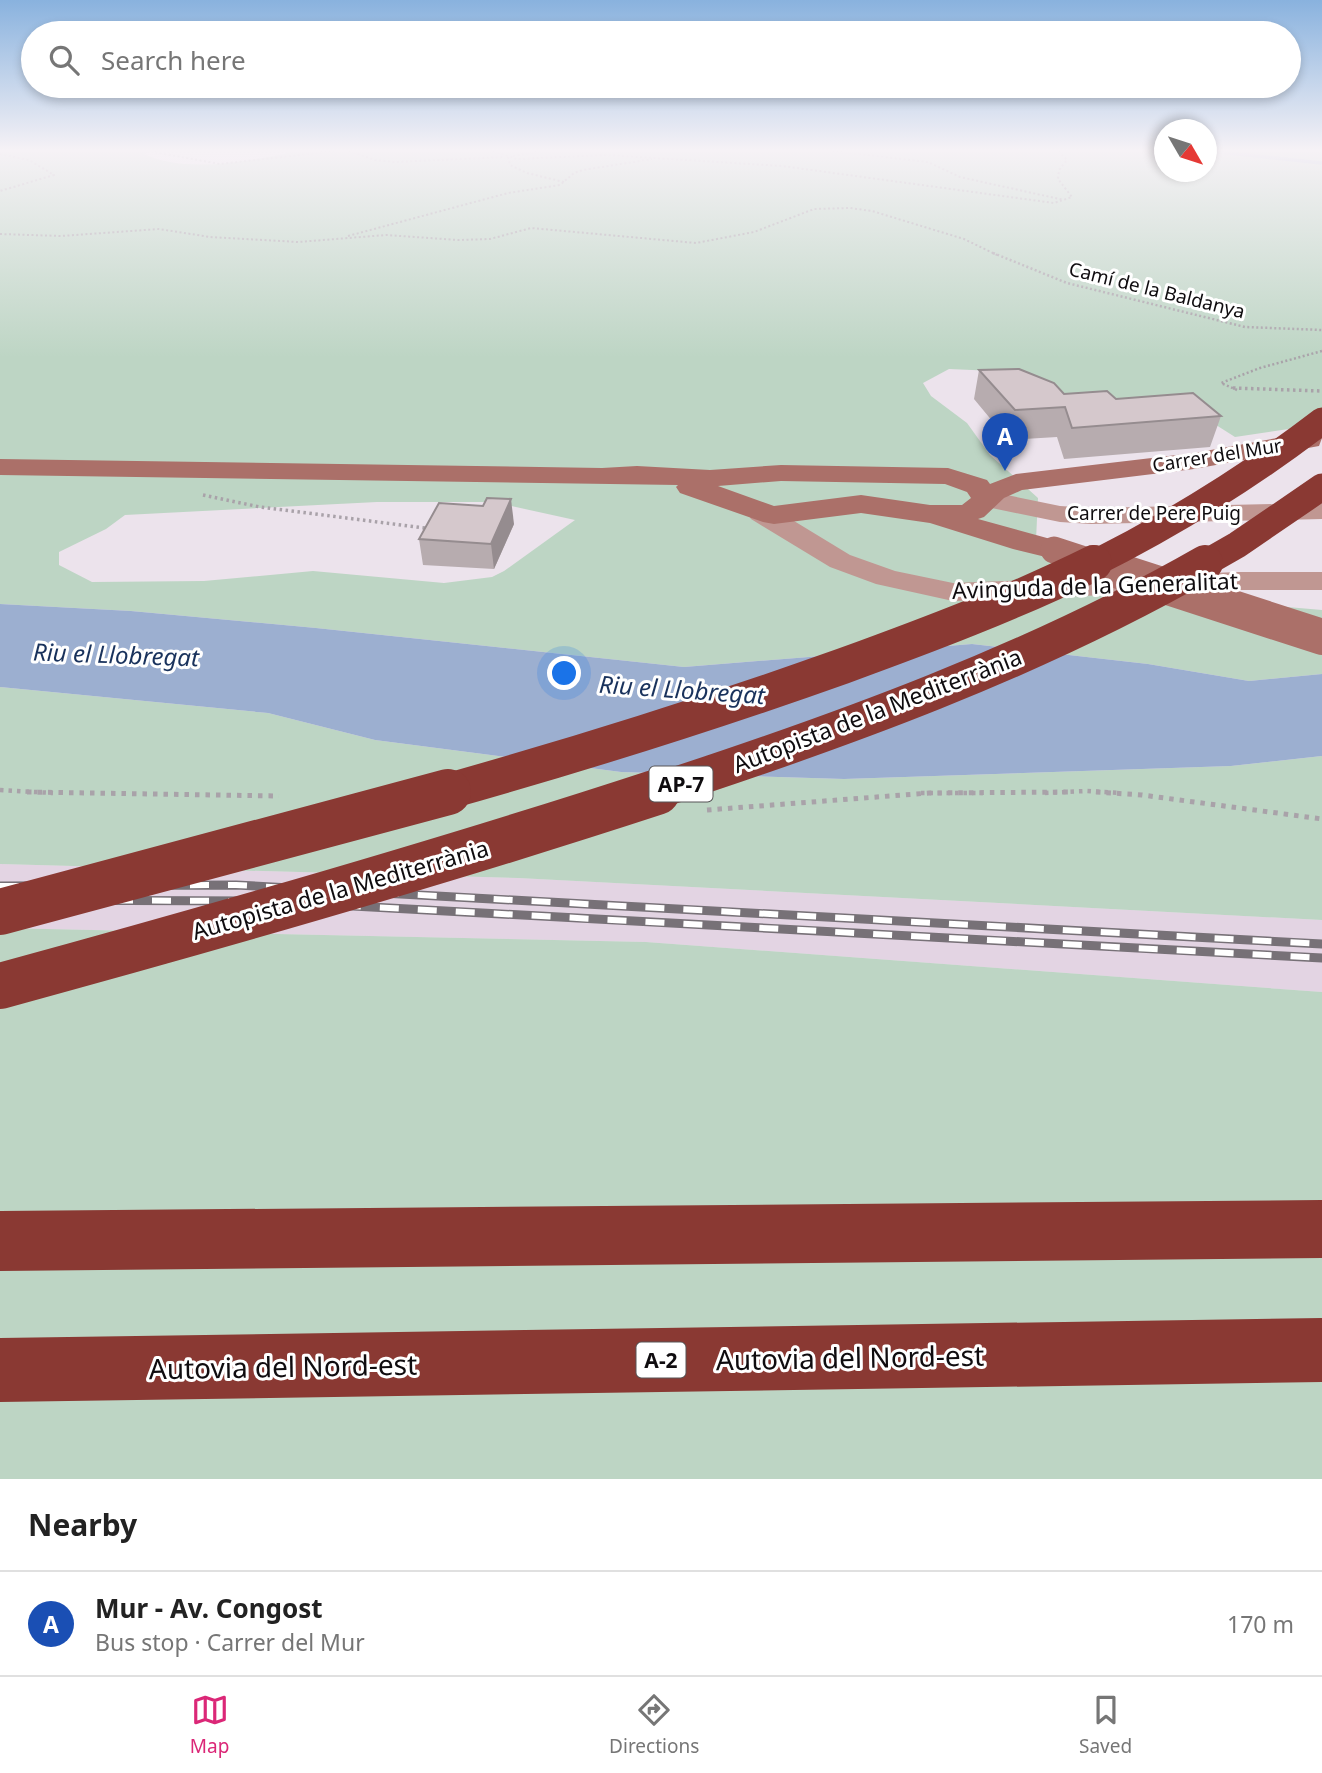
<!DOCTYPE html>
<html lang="en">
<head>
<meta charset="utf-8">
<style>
  :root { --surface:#fff; --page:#f2f2f2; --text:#222; --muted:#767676; --line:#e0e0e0; --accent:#db2777 }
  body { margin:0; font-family:"Noto Sans",sans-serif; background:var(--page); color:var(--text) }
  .compass { position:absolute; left:1154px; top:119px; width:63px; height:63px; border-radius:50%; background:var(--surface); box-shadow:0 4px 10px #0003; rotate:129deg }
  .you { position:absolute; left:565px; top:674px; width:24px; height:24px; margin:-18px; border:5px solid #fff; border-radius:50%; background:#1a73e8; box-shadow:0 0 0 10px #1a73e833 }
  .badge { display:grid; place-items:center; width:46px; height:46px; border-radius:50%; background:var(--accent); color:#fff; font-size:23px; font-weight:700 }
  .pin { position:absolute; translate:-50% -58px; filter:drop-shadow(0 2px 4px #0008) }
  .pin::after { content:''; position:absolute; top:37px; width:24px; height:21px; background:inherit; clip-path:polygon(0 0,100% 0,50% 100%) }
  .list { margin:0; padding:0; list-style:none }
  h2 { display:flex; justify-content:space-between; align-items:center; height:91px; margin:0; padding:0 28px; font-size:30px }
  h2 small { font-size:23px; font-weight:400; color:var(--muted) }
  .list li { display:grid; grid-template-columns:46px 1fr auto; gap:21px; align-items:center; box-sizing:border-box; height:105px; padding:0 28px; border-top:2px solid var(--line) }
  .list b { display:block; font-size:26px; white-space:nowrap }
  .list p { margin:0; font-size:23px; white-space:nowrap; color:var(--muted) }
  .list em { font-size:23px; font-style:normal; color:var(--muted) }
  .icon { flex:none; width:38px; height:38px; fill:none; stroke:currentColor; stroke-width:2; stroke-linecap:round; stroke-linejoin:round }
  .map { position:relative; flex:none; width:1322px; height:1479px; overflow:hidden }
  .search { position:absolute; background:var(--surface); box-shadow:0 4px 10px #0003; left:21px; right:21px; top:21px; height:77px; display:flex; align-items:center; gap:18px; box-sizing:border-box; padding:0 24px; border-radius:38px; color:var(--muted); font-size:26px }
  .sheet { height:196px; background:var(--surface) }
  nav { display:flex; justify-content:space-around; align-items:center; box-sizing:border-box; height:98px; border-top:2px solid var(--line); background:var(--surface); font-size:19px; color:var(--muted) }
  nav a { display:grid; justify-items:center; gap:4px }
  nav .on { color:var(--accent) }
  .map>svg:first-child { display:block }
  .built { fill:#e3d4e3 }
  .green { fill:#bdd5c4; fill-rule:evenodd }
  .water { fill:#9cafd0 }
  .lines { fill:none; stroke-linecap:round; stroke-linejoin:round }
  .stream { stroke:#9cafd0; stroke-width:3.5 }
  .path-far4 { stroke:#a9a2a9; stroke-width:2; stroke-dasharray:2 2.5; stroke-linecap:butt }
  .path-far3 { stroke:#a9a2a9; stroke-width:2.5; stroke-dasharray:2 2.5; stroke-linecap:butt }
  .path-far2 { stroke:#a9a2a9; stroke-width:3.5; stroke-dasharray:2.5 3.5; stroke-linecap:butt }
  .path-far1 { stroke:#a9a2a9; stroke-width:4.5; stroke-dasharray:3.5 5; stroke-linecap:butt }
  .path { stroke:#a9a2a9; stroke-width:5; stroke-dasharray:4.5 6; stroke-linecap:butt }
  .minor { fill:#c09792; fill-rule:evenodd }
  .secondary { fill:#ab7069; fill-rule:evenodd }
  .motorway { fill:#8a3933; fill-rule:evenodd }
  .rail-casing { stroke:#777177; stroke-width:9 }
  .rail { stroke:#fff; stroke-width:6; stroke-dasharray:19; stroke-linecap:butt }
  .secondary-bridge-far1 { stroke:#ab7069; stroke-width:27 }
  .secondary-bridge { stroke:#ab7069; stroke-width:36 }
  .motorway-bridge-far2 { stroke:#8a3933; stroke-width:27 }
  .motorway-bridge-far1 { stroke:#8a3933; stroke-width:36 }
  .motorway-bridge { stroke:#8a3933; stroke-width:46 }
  .wall { fill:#b7acaf }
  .shaded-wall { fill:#958c8f }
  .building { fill:#d5c8cc; stroke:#958c8f; stroke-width:2 }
  .labels { text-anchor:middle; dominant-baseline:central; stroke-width:6; stroke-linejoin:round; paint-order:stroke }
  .far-street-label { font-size:19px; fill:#0f0c0f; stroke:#fff }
  .shield { fill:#fff; stroke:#575557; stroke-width:2 }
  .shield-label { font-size:21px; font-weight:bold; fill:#0f0c0f }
  .street-label { font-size:23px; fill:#0f0c0f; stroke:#fff }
  .water-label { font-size:24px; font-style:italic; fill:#19325c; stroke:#fff }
  .near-street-label { font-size:28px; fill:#0f0c0f; stroke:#fff }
</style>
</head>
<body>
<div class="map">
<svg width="1322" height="1479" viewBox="0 0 1322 1479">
  <rect width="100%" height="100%" fill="#ece3ec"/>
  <path class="built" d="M0,864L518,878L1322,920V992L646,942L0,928Z"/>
  <path class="green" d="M0,151H152L144,154C185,174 253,161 296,151H1164V172H1206L1207,151H1322V424L1235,437L1183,404L1076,408L995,371L949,369L923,383L931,396L967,423L990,455L1038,498L1036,540L1119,592L1322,610V674L1249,681L1148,664L972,644L684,667L316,628L131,611L0,604ZM377,502H493L575,520L504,571L492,577L444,583L313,571L204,581L92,582L59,565V552L106,529L125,515Z
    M0,687L268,713L375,740L621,772L844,779L1231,766L1322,756V920L518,878L0,864Z
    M0,928L646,942L1322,992V1479H0Z"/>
  <path class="water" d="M0,604L131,611L316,628L684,667L972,644L1148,664L1249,681L1322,674V756L1231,766L844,779L621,772L375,740L268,713L0,687Z"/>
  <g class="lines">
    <path class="stream" d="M1210,151L1322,163"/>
    <path class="path-far4" d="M157,151L154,152L220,164L334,151
      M349,151L375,160L395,162L505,157
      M493,151L517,159L606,155L782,166L1054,203L1072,197L1058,179L1059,170L1067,160L1058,151
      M832,151L928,162L960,177L1064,200
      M0,154L29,160L54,175L0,191
      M513,156L543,151
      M508,157L510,165L527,173L564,182
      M0,234L61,236L159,229L210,237L298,242L386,235L458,240L490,239L531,228L696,243L754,232L814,209L850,208L872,211L964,239L997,255
      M348,236L508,193L560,185L574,173L583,170L652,159"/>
    <path class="path-far3" d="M993,253L1067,283L1245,327L1322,330
      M1237,390L1221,383L1260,368L1322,351"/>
    <path class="path-far2" d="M1233,388L1321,391
      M203,495L260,507L425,528"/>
    <path class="path-far1" d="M0,790L53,793
      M921,793H983
      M1045,793L1086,791L1121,793"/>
    <path class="path" d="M27,792L279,796
      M1096,792L1142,795L1322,819
      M707,810L929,793L1074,792"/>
    <path class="minor" d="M987,491L1060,506L1091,508L1322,503V519L1091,524L1060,522L977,505L973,499L977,493Z
      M761,505L771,507L850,555L895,571L953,583L1238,572H1322V590H1238L953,601L876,584L830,567L751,519L747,513L751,507Z"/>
    <path class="secondary" d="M1310,432L1319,434L1322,438L1319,446L1194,469L1022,490L1004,498L984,517L978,519L1065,543L1069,550L1065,557L1054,559L1013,549L930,523L861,513L774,524L763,522L680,493L676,487L678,485L0,475V459L602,468L637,466L710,470L781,465L948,468L987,480L990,484L1016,474L1194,453ZM781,481L945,484L967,492L971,498L962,505H930L861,495L774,506L718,486Z"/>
    <path class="motorway" d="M1322,1200V1258L0,1271V1211Z
      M1322,1318V1382L0,1402V1338Z"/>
    <g class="rail-casing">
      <path id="rail" d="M0,886L236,885L1322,944
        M0,900L260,901L1322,958"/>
    </g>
    <use href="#rail" class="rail"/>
    <path class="secondary-bridge-far1" d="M1054,550L1100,565"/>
    <path class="secondary-bridge" d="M1094,563L1322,637"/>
    <path class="motorway-bridge-far2" d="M1091,565C1173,524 1249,477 1322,421
      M1202,565L1237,545L1322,487"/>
    <path class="motorway-bridge-far1" d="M442,793C577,755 711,713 843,666C928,635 1013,603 1094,563
      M651,793C841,731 1032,662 1205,563"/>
    <path class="motorway-bridge" d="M0,912L448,792
      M0,986C220,926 440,863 657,792"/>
  </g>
  <path class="wall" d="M979,370L1064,394L1116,399L1221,416L1210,447L1064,459L1057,437L1008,440L974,399Z
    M514,524L494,569L423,565L419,539Z"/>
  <path class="shaded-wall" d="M511,499L514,524L494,569L491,544Z"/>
  <path class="building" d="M1019,369L1054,383L1064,394L1107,391L1116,399L1193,393L1221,416L1072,428L1065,407L1015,410L979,370Z
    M487,498L511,499L491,544L419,539L439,503L483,506Z"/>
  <linearGradient id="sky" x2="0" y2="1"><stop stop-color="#89b2de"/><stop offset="0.42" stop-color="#f6f2f6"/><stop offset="1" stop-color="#f6f2f6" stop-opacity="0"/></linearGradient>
  <rect width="1322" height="358" fill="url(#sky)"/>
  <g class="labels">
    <g class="far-street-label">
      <text transform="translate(1157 290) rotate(14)">Camí de la Baldanya</text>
      <text transform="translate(1217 455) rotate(-9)">Carrer del Mur</text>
      <text x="1154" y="513">Carrer de Pere Puig</text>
    </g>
    <g class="shield">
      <rect x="649.5" y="766.5" width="63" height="35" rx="5"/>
      <rect x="636.5" y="1342.5" width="49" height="35" rx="5"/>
    </g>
    <g class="shield-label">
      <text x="681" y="784">AP-7</text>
      <text x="661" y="1360">A-2</text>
    </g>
    <g class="street-label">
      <text transform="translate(1095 585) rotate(-2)">Avinguda de la Generalitat</text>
      <text transform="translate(877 710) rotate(-21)">Autopista de la Mediterrània</text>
      <text transform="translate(340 889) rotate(-16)">Autopista de la Mediterrània</text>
    </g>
    <g class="water-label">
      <text transform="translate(116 654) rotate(2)">Riu el Llobregat</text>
      <text transform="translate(682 689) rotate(4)">Riu el Llobregat</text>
    </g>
    <g class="near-street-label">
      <text transform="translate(850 1357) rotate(-1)">Autovia del Nord-est</text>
      <text transform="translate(283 1366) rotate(-1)">Autovia del Nord-est</text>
    </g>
  </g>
</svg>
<svg class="compass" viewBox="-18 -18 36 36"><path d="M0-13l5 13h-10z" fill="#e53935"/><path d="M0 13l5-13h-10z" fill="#767676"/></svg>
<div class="you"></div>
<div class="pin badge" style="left:1005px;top:471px;background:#1a4fb4">A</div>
<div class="search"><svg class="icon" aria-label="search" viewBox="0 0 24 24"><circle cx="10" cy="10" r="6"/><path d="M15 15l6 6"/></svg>Search here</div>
</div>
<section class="sheet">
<h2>Nearby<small></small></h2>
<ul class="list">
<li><span class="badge" style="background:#1a4fb4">A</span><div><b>Mur - Av. Congost</b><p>Bus stop · Carrer del Mur</p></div><em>170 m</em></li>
</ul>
</section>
<nav>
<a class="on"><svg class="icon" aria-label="map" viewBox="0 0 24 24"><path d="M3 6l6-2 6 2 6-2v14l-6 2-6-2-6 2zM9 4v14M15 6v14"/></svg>Map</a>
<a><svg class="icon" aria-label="directions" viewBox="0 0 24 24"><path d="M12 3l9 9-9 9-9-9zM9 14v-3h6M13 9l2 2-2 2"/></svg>Directions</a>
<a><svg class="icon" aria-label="saved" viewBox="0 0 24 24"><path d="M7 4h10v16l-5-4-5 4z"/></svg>Saved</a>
</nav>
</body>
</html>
